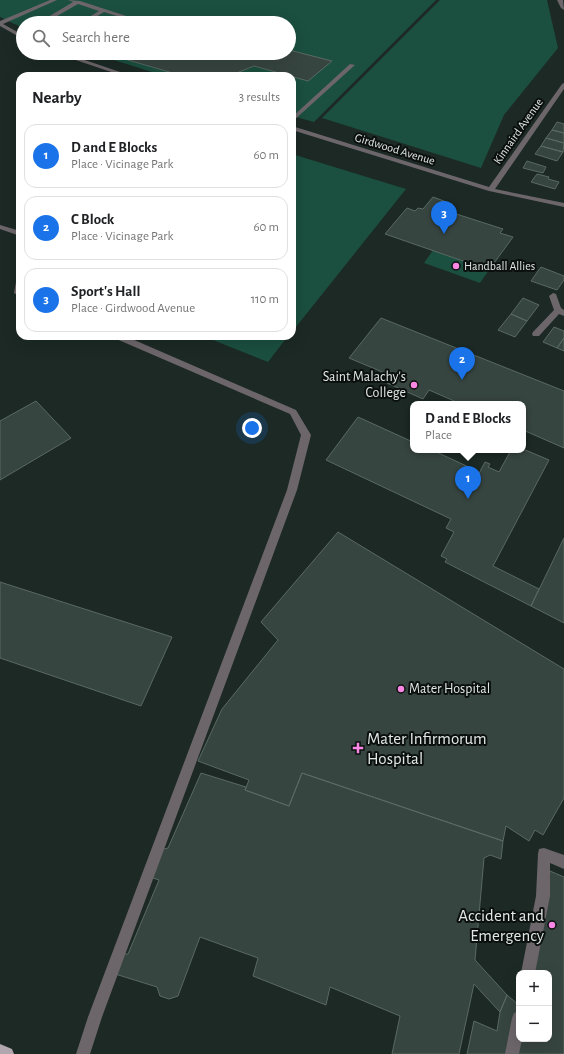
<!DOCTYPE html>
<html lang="en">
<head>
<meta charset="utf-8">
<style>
  :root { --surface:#fff; --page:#f2f2f2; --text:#202124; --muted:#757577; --line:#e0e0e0; --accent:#1a73e8 }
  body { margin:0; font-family:"Alegreya Sans",sans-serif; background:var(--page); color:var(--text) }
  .controls { position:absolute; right:12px; bottom:12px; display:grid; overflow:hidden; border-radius:8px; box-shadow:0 4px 16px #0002 }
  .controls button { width:36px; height:36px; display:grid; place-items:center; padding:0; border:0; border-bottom:1px solid var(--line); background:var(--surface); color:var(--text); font:20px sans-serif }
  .you { position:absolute; left:252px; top:428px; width:14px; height:14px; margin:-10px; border:3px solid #fff; border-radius:50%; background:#1a73e8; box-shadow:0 0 0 6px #1a73e833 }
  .badge { display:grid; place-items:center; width:26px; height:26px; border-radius:50%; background:var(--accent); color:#fff; font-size:13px; font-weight:700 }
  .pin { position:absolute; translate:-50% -33px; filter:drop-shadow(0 1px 2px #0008) }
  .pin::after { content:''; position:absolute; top:21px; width:14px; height:12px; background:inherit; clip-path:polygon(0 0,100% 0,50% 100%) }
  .popup { position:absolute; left:410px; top:401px; width:116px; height:52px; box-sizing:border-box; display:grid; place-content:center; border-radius:8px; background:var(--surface); filter:drop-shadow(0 1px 3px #0005); font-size:13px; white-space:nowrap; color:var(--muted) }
  .popup b { font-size:15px; color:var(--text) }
  .popup::after { content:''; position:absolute; left:50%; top:100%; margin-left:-8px; border:8px solid transparent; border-top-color:var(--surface) }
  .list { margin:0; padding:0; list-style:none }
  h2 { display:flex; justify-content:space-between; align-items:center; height:52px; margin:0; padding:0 16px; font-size:17px }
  h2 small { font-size:13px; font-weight:400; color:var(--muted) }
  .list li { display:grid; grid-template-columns:26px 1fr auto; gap:12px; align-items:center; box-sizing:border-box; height:64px; margin:0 8px 8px; padding:0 8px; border:1px solid var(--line); border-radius:12px }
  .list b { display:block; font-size:15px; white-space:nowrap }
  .list p { margin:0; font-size:13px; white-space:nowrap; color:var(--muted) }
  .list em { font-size:13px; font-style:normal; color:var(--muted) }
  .icon { flex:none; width:22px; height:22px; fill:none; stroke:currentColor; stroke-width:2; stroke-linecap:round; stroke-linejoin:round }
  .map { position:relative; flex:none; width:564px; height:1054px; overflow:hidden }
  .search { position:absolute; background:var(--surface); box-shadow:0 4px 16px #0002; left:16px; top:16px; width:280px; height:44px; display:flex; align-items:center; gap:10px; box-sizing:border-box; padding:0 14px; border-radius:22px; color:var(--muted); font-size:15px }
  .panel { position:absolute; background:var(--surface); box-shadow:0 4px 16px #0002; left:16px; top:72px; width:280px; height:268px; border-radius:12px }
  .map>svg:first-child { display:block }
  .green { fill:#1b4f3f }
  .building { fill:#374540; stroke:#5a6963 }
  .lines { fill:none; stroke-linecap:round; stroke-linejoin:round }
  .minor { fill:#6c666a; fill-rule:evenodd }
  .major { fill:#b2a7af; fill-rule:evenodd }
  .poi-dot { fill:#fb87e5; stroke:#0b100e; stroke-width:1.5 }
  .labels { text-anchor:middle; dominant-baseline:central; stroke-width:4; stroke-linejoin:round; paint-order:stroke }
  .far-street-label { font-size:12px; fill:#e0e8e5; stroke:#0b100e }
  .far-poi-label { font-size:12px; fill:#e0e8e5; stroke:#0b100e; text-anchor:start }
  .poi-label { font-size:14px; fill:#e0e8e5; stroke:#0b100e; text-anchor:end }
  .near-poi-label { font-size:17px; fill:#e0e8e5; stroke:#0b100e; text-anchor:start }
</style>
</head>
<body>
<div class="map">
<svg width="564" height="1054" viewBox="0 0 564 1054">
  <rect width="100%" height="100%" fill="#1c2924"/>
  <path class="green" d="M0,0H436L314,122L292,116V76H165L91,53H289V23H23V28L0,17Z
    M440,0H547L558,48L504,115L481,168L322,118Z
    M292,154L406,189L292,332Z
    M433,250L489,270L480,283L424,263Z
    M203,336H288L268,362Z"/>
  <path class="building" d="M289,50L332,61L308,81L254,66L229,76H183L104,53H289Z
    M557,122L564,124V133L552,130Z
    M552,130L564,133V143L546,138Z
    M546,138L564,143L563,152L541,146Z
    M541,146L563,152L557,161L535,154Z
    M527,161L546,167L543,173L523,168Z
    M537,174L549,177L548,179L559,182L555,189L531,182Z
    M433,197L452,204L447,211L503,229L500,233L513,237L489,270L385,234L407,208L415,211L418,208L423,209Z
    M541,267L564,276V280L557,290L531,281Z
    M523,298L539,305L527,321L511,314Z
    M511,314L527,321L515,337L498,330Z
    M381,318L564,391V448L523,430V404H461L429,390L423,399L387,383L392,376L349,358Z
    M554,327L564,331V338L557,348L543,342Z
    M564,338V351L557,348Z
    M36,401L71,438L0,480V421Z
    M358,417L413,442V450H432L473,469L469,476L476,479L485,462L490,464L488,467L499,472L511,450H523V449L549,460L493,566L539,589L531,606L445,562L447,559L441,556L454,532L446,528L451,519L326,460Z
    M338,532L564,669V798L543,835L535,830L529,841L506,826L503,841L302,773L289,806L245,790L249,780L198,761L222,709L278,640L261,622Z
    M564,538V623L531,606Z
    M0,582L172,637L141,706L0,658Z
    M201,773L246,787L245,790L289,806L302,773L503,841L501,859L490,855L484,858L475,960L507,995L500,1012L474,984L459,1054H392L400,1016L330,987L326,1005L253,976L258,958L200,937L178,996L169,999L160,996L157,987L112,973L114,954H128L159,880L153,878L156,851L168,848Z
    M550,871L564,877V1054H467L474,1021L497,1031L500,1012L507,995L519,1005V1039H549V973H531Z"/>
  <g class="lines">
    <path class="minor" d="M50,0H57L3,24L23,35V39L0,26V21Z
      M68,0L80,1L148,23H139L104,12L86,23H79L99,11L78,4L45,23H38L73,2Z
      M557,0H563L564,10L561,8Z
      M55,53H64L132,76H123Z
      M350,64L355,65L292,122V117Z
      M564,83V89L495,189L564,203V207L489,191L292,130V126L489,187L562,84Z
      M0,225L20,231V236L0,229Z
      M20,279V297L14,293L16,282Z
      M553,293L556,294L561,308L564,310V316L559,314L539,336H533L532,334L533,332L554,310L549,296Z
      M113,336H125L296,410L311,435L297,490L102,1017L90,1054H76L88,1017L287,490L301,435L290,414L114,338Z
      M544,848L564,855V869L550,863V896L535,973H521L536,896L538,854L539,849Z
      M519,1011V1039H522L519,1054H505L512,1018L514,1013Z"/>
    <path class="major" d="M0,1044L12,1049L14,1054H0Z"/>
  </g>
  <g class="poi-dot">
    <circle cx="456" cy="266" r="4"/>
    <circle cx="414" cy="385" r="4"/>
    <circle cx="401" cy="689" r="4"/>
    <path d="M356 742h4v4h4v4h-4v4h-4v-4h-4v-4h4z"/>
    <circle cx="552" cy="925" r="4"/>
  </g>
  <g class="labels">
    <g class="far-street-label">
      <text transform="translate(518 131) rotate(-55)">Kinnaird Avenue</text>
      <text transform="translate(395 149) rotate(17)">Girdwood Avenue</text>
    </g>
    <g class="far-poi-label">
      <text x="464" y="266">Handball Allies</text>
    </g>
    <g class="poi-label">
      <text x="406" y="377">Saint Malachy's<tspan x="406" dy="16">College</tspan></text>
      <text x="409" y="689" text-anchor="start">Mater Hospital</text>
    </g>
    <g class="near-poi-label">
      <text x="367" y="738">Mater Infirmorum<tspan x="367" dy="20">Hospital</tspan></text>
      <text x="544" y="915" text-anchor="end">Accident and<tspan x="544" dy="20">Emergency</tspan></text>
    </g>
  </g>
</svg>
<div class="controls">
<button>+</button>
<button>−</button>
</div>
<div class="you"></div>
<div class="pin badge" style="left:468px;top:499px">1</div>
<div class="popup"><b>D and E Blocks</b>Place</div>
<div class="pin badge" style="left:462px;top:380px">2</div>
<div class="pin badge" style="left:444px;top:234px">3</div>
<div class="search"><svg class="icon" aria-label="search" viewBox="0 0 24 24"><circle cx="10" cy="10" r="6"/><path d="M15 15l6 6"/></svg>Search here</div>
<section class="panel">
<h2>Nearby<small>3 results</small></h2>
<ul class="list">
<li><span class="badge">1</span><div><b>D and E Blocks</b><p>Place · Vicinage Park</p></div><em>60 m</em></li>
<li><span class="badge">2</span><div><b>C Block</b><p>Place · Vicinage Park</p></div><em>60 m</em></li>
<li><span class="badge">3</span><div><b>Sport's Hall</b><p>Place · Girdwood Avenue</p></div><em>110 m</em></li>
</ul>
</section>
</div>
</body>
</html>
